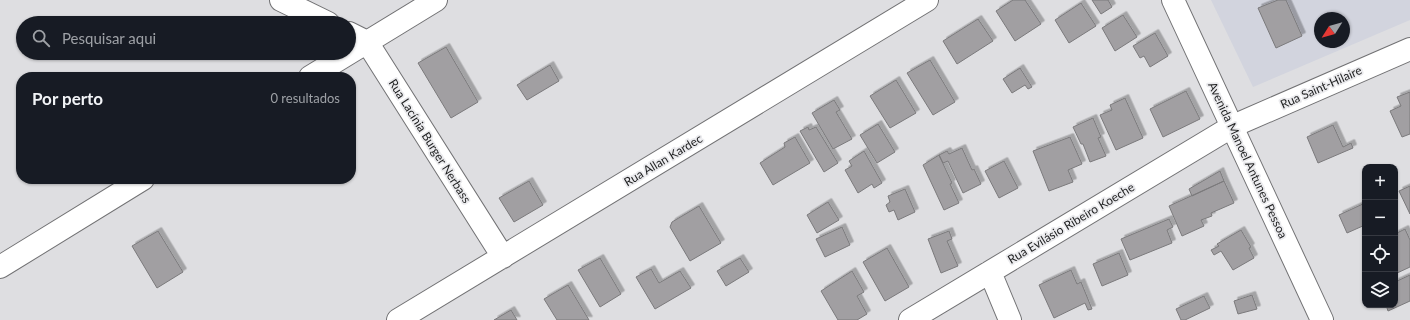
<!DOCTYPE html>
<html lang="pt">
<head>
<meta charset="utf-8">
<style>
  :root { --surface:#171b24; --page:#20242c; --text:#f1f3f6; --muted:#9ea1a6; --line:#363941 }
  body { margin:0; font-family:Lato,sans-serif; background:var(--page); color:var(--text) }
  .controls { position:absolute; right:12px; bottom:12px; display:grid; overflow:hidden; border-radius:8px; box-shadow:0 1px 3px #0004 }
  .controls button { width:36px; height:36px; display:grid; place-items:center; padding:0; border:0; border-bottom:1px solid var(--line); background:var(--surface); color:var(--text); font:20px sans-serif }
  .compass { position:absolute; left:1314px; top:12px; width:36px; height:36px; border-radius:50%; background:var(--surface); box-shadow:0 1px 3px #0004; rotate:233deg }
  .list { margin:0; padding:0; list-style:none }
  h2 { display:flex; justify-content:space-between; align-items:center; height:52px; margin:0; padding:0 16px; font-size:17px }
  h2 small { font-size:13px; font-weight:400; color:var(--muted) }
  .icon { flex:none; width:22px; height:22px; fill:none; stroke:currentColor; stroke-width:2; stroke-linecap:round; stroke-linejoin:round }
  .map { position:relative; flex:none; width:1410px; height:320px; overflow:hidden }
  .search { position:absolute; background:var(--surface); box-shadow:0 1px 3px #0004; left:16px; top:16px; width:340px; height:44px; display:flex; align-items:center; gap:10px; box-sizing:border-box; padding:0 14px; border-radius:22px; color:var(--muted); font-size:15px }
  .panel { position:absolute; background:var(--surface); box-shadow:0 1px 3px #0004; left:16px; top:72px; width:340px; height:112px; border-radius:16px }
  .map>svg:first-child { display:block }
  .built { fill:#d2d4de; fill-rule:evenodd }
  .building { fill:#a19fa2; stroke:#7b7a7c; filter:url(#shadow) }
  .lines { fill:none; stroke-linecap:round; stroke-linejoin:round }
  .minor-casing { stroke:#727274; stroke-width:24 }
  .major-casing { stroke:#727274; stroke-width:24 }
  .minor { stroke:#fff; stroke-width:22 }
  .major { stroke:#fff; stroke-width:22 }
  .labels { text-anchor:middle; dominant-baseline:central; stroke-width:3.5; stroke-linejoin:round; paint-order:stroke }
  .street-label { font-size:12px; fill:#1d1e1f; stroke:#ebebee }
</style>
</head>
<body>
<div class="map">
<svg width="1410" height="320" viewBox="0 0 1410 320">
  <defs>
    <filter id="shadow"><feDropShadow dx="3.5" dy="-3.5" stdDeviation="0" flood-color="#0004"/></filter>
  </defs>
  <rect width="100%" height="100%" fill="#dedee1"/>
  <path class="built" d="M1211,0H1410V20L1253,87ZM1320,18H1344V42H1320Z"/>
  <path class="building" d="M1013,0H1025L1041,24L1015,41L996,11Z
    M1092,0H1108L1112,7L1101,14Z
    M1278,0H1286L1302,36L1276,48L1258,8Z
    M1081,3L1096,26L1069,43L1055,20Z
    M1123,15L1137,37L1115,51L1102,28Z
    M978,19L993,41L957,64L943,41Z
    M1155,33L1168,56L1150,67L1144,56L1140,58L1133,46Z
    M446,47L478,102L451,118L418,63Z
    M930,60L955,102L933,115L907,73Z
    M550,65L559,81L527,100L517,85Z
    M1020,68L1032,87L1028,89L1025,85L1012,93L1003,79Z
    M896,80L916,113L890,128L870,96Z
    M1186,91L1200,119L1163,137L1150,109Z
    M1410,92V134L1402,137L1390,111L1401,106L1397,97Z
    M1125,98L1143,138L1116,150L1100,115L1112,110L1110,105Z
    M834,100L840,110L836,112L852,139L833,149L812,113Z
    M1093,118L1101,137L1098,138L1106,156L1090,162L1083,144H1081L1073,127Z
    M878,124L895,152L877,163L860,135Z
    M1333,125L1343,147L1351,143L1353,148L1318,163L1307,137Z
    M808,127L809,130L816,127L838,163L824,172L800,131Z
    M795,137L810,163L773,185L760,163L785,147L784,143Z
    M1070,137L1082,164L1068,170L1073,182L1049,191L1033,151Z
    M962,148L972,170L974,169L981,184L963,193L948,161L943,163L939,155L947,151L949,154Z
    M864,151L882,183L874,188L872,184L858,193L845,170L852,166L849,161Z
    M939,155L952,183L950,184L959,203L944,210L923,165Z
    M1004,161L1018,188L999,198L985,171Z
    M1220,171L1224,181L1192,196L1189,189Z
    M529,181L543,205L514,222L499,198Z
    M1224,181L1234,203L1211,213L1212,216L1201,220L1204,226L1182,236L1169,206Z
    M1410,186V214L1399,191Z
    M905,189L915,212L898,220L894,210L889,212L886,205L890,202L888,196Z
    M828,202L839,220L817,233L807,215Z
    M1365,203V225L1347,233L1339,215Z
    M699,206L721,243L690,261L670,227L672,222Z
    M1169,219L1173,227L1167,230L1172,243L1130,260L1121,239Z
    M842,227L850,245L825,257L816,239Z
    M1405,229L1410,240V267L1395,274V234Z
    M1241,230L1251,247L1249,248L1254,258L1233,270L1221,251L1214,255L1211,250L1219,246L1217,244Z
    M158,231L183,272L157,288L132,246Z
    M949,231L952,239L947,241L958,266L941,273L928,239Z
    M887,248L909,287L885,301L863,262Z
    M1119,253L1128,275L1102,286L1093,264Z
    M600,258L621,294L600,307L578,270Z
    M740,258L749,272L726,286L717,271Z
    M651,269L659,283L680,271L691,288L655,309L636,277Z
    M1071,270L1077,284L1081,282L1092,309L1088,310L1085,303L1054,318L1039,285Z
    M852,271L864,292L857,296L867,314L857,320H838L821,291Z
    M1410,275V301L1388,311L1386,305H1395V282Z
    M568,285L589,320H557L544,299Z
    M1252,295L1257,309L1238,314L1234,301Z
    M1204,296L1210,308L1185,320H1181L1176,309Z
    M511,310L517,320H494Z"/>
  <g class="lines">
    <g class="minor-casing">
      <path id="minor" d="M281,0L328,23
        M349,33L367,42L503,257
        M310,77L436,0
        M0,267L143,179
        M990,272L1010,320
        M398,320L927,0
        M910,320L1233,126L1410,49"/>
    </g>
    <g class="major-casing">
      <path id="major" d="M1173,0L1322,320"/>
    </g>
    <use href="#minor" class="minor"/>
    <use href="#major" class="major"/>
  </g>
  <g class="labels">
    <g class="street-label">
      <text transform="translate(1321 87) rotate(-24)">Rua Saint-Hilaire</text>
      <text transform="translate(430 141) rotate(58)">Rua Lacínia Burger Nerbass</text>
      <text transform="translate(663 160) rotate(-31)">Rua Allan Kardec</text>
      <text transform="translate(1248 160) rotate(65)">Avenida Manoel Antunes Pessoa</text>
      <text transform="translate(1071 223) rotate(-31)">Rua Evilásio Ribeiro Koeche</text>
    </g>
  </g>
</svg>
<div class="controls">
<button>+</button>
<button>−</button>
<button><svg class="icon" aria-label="locate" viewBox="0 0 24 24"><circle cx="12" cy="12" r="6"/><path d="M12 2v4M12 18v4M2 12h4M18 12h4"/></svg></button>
<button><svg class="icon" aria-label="layers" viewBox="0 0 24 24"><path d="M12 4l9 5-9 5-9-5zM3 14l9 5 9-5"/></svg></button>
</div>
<svg class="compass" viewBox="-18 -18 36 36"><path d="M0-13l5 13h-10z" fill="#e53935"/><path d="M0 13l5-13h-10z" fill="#9ea1a6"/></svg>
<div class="search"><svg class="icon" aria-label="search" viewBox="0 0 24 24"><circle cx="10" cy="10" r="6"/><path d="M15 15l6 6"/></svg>Pesquisar aqui</div>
<section class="panel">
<h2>Por perto<small>0 resultados</small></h2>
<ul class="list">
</ul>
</section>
</div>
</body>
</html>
